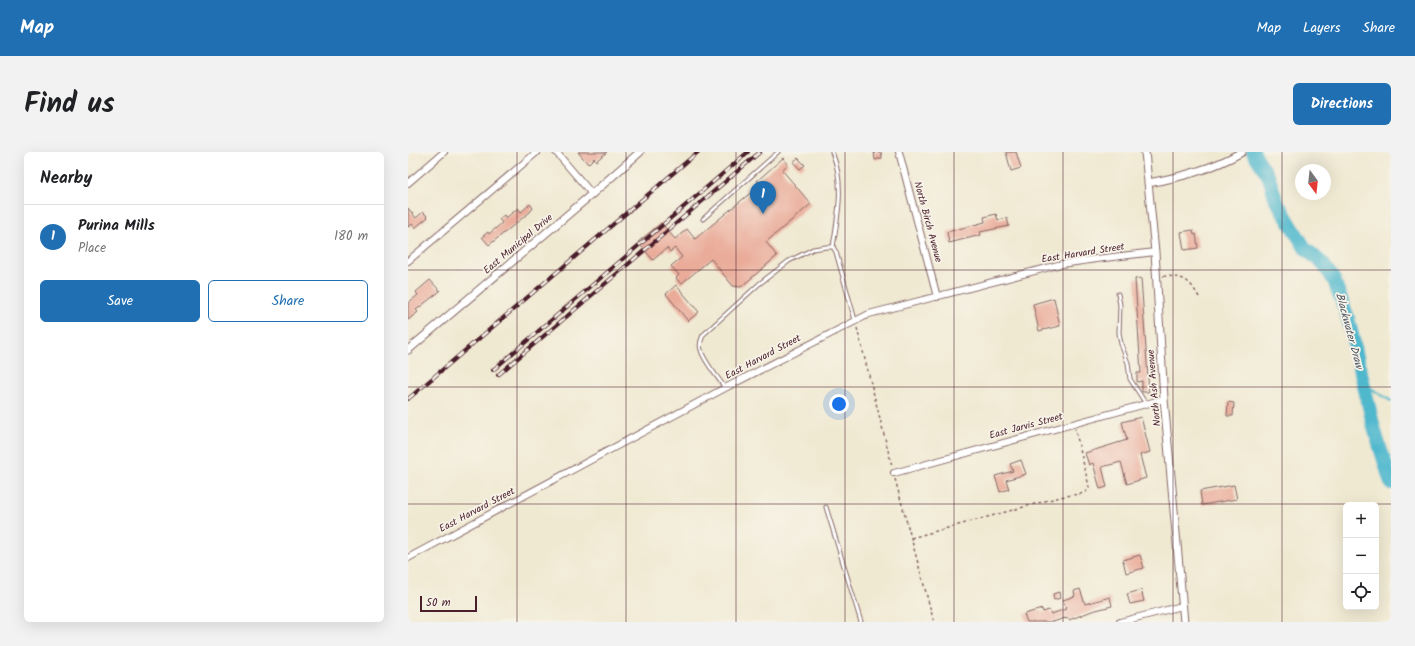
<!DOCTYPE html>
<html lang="en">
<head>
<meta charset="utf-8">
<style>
  :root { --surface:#fff; --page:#f2f2f2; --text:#202124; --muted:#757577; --line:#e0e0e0; --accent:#1f6fb2 }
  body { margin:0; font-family:Kalam,sans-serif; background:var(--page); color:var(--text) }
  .controls { position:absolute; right:12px; bottom:12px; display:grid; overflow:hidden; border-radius:6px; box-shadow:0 4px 16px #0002 }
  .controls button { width:36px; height:36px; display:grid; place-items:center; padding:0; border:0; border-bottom:1px solid var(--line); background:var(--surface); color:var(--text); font:20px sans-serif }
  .compass { position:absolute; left:887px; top:12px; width:36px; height:36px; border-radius:50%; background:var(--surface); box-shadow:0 4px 16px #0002; rotate:165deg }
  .scale { position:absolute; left:12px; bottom:10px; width:57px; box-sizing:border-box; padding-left:4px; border:2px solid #4a1f2b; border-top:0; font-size:11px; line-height:14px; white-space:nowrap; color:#4a1f2b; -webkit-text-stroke:3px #f7f3e8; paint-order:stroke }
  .you { position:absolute; left:431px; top:252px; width:14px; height:14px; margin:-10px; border:3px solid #fff; border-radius:50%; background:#1a73e8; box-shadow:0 0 0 6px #1a73e833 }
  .badge { display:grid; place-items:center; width:26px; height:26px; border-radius:50%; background:var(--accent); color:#fff; font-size:13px; font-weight:700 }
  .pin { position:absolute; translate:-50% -33px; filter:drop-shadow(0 1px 2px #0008) }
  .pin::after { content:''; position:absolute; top:21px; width:14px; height:12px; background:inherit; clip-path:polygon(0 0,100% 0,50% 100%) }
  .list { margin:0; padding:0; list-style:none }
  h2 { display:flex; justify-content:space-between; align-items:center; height:52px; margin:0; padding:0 16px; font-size:17px }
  h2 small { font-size:13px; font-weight:400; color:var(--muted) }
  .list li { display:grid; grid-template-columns:26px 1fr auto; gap:12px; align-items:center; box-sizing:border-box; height:64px; padding:0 16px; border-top:1px solid var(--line) }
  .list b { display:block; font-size:15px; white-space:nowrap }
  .list p { margin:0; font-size:13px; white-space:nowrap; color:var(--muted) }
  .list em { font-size:13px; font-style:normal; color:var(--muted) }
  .actions { display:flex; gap:8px; padding:12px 16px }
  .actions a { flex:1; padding:9px 0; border:1px solid var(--accent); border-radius:6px; text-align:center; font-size:14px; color:var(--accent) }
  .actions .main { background:var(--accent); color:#fff }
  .icon { flex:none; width:22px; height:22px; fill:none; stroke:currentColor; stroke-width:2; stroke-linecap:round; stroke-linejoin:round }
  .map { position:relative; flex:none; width:983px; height:470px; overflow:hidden; border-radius:6px }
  header { display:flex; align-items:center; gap:24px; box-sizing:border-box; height:56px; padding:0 20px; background:var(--accent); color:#fff }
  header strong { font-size:19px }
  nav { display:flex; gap:22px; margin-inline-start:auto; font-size:14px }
  .intro { display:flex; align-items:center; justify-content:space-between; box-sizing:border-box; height:96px; padding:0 24px }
  h1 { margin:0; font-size:28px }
  .button { padding:10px 18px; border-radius:6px; background:var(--accent); color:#fff; font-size:14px; font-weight:700 }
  main { display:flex; gap:24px; padding:0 24px }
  aside { flex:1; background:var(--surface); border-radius:6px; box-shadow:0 4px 16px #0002 }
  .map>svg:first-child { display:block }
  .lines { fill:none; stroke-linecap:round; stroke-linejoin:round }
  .stream { stroke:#50b8cd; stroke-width:2.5 }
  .river { stroke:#50b8cd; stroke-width:14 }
  .building { fill:#eaab99 }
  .service-casing { stroke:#846665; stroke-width:5 }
  .minor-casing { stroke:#846665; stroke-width:8 }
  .tertiary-casing { stroke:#846665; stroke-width:9 }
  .path { stroke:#846665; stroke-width:1.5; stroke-dasharray:3 3; stroke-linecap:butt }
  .service { stroke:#fff; stroke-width:3 }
  .minor { stroke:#fff; stroke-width:6 }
  .tertiary { stroke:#fff; stroke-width:7 }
  .rail-casing { stroke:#4a1f2b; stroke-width:4 }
  .rail { stroke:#f7f3e8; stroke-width:2.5; stroke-dasharray:8; stroke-linecap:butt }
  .grid { fill:none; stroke:#4a1f2b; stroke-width:1; stroke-opacity:0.55 }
  .labels { text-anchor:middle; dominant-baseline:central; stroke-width:3.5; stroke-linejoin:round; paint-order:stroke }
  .street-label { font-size:10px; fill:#4a1f2b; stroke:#f7f3e8 }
  .water-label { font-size:11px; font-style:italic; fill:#4c5564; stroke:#f7f3e8 }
</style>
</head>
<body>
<header>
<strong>Map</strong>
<nav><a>Map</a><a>Layers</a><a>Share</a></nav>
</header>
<div class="intro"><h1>Find us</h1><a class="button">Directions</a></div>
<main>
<aside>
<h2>Nearby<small></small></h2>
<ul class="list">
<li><span class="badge">1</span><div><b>Purina Mills</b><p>Place</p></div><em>180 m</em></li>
</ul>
<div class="actions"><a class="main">Save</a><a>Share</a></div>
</aside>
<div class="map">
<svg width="983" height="470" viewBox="0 0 983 470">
  <rect width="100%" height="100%" fill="#f7f3e8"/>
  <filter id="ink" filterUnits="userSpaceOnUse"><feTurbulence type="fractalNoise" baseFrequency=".025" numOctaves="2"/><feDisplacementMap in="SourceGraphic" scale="8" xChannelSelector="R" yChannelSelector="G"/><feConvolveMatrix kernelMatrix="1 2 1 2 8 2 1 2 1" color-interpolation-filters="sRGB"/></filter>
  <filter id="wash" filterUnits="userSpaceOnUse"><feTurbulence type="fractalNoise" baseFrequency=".012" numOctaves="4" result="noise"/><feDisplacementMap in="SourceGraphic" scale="16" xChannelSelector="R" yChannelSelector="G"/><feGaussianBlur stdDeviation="0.9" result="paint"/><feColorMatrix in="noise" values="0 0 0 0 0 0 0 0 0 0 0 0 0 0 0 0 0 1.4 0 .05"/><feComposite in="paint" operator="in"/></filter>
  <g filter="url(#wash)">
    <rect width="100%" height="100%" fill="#f0e9d2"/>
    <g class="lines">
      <path class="stream" d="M954,227L961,235L983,249"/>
      <path class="river" d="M845,0L861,25L868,48L897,96L915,112L926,128L940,166L966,276L983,331"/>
    </g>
    <g id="blocks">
      <path class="building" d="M170,0H199L188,9L186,6L180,12Z
        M466,0H473L474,6L467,8Z
        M598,0H608L613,16L603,19Z
        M375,6L380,12L374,18L403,52L358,90L369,104L333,135L325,134L303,107L273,132L268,126L271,123L263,114L274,105L267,96L262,100L259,96L245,108L230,90L253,71L267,87L279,77L287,87L352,33L349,29Z
        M390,6L397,13L392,17L385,10Z
        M122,52L125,56L122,60L81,93L74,85L80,80L81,82L94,71L91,67L96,63L98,66L110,56L113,60Z
        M0,56L8,66L15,60L20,65L7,76L4,72L0,75Z
        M588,62L590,68L599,66L601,74L572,80L573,83L541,91L539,80L577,70L576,65Z
        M785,78L786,83L788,82L790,96L776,98L773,80Z
        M733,126L741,240H734V229L729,230V221H733L727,127Z
        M22,128L32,139L8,158L10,160L0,168V151L10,143L8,140Z
        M268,133L291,160L280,169L258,142Z
        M646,146L652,174L631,179L625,152Z
        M820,250L826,251L825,264H819Z
        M733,265L742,300L732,303L738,326L719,332L713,310L694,315L699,335L692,337L685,311L681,313L677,301L719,288L714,270Z
        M613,308L618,322L598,328L601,337L592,340L587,324L605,319L602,312Z
        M826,333L829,347L794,353L792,339Z
        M732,403L736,416L718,421L715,408Z
        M672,437L677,452L702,445L704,454L684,459L661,468L660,466L657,467V466L645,470H619L616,462L634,457L635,460L641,458L643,462L658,457L655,448L667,444L666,439Z
        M733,438L736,449L722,452L719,442Z
        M651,440L652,446L646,448L645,442Z"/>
    </g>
  </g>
  <g filter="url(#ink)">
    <use href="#blocks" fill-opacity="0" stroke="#846665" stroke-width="1"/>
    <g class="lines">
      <g class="service-casing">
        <path id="service" d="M424,0C437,32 430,62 425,95
          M295,67L370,0
          M710,142L712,153L711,181L713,192L720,211L722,227L738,252
          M317,236C310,225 296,210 293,198C291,193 293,188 295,183L351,132L381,109L405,97L418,95H425L428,100L447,168
          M418,355L453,470"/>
      </g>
      <g class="minor-casing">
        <path id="minor" d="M148,0L184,42
          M491,0L529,145
          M0,31L36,0
          M0,109L129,0
          M486,321L756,247
          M0,406L317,236L461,162L654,112L688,107L747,100
          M712,470L774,454"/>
      </g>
      <g class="tertiary-casing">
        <path id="tertiary" d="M737,0L747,100L756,247L776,470
          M740,31C774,25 804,17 834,0
          M0,198L184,42L232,0"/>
      </g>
      <path class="path" d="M755,124C776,125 780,126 791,145
        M449,176L484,314
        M487,327L526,470
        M503,386L652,345L677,341L681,336L680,330L667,277"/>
      <use href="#service" class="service"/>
      <use href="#minor" class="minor"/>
      <use href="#tertiary" class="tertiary"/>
      <g class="rail-casing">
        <path id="rail" d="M85,218L340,0
          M90,223L352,0
          M0,247L290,0"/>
      </g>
      <use href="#rail" class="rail"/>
    </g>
  </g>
  <path class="grid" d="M109,0V470M218,0V470M328,0V470M437,0V470M546,0V470M655,0V470M765,0V470M874,0V470M0,118H983M0,235H983M0,352H983"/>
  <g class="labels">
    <g class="street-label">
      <text transform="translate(520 70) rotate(75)">North Birch Avenue</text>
      <text transform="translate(110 92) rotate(-40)">East Municipal Drive</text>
      <text transform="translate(675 101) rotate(-9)">East Harvard Street</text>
      <text transform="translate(355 205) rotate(-28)">East Harvard Street</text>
      <text transform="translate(746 236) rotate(-95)">North Ash Avenue</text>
      <text transform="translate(618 274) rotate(-15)">East Jarvis Street</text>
      <text transform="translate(69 358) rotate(-28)">East Harvard Street</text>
    </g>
    <g class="water-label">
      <text transform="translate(941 179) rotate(75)">Blackwater Draw</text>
    </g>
  </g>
</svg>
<div class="controls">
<button>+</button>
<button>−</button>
<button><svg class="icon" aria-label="locate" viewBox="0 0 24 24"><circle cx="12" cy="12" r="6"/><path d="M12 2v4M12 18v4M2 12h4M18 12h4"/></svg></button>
</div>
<svg class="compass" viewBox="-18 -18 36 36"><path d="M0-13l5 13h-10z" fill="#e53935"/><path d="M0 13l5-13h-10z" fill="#757577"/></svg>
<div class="scale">50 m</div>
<div class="you"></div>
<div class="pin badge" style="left:355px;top:62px">1</div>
</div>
</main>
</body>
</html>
